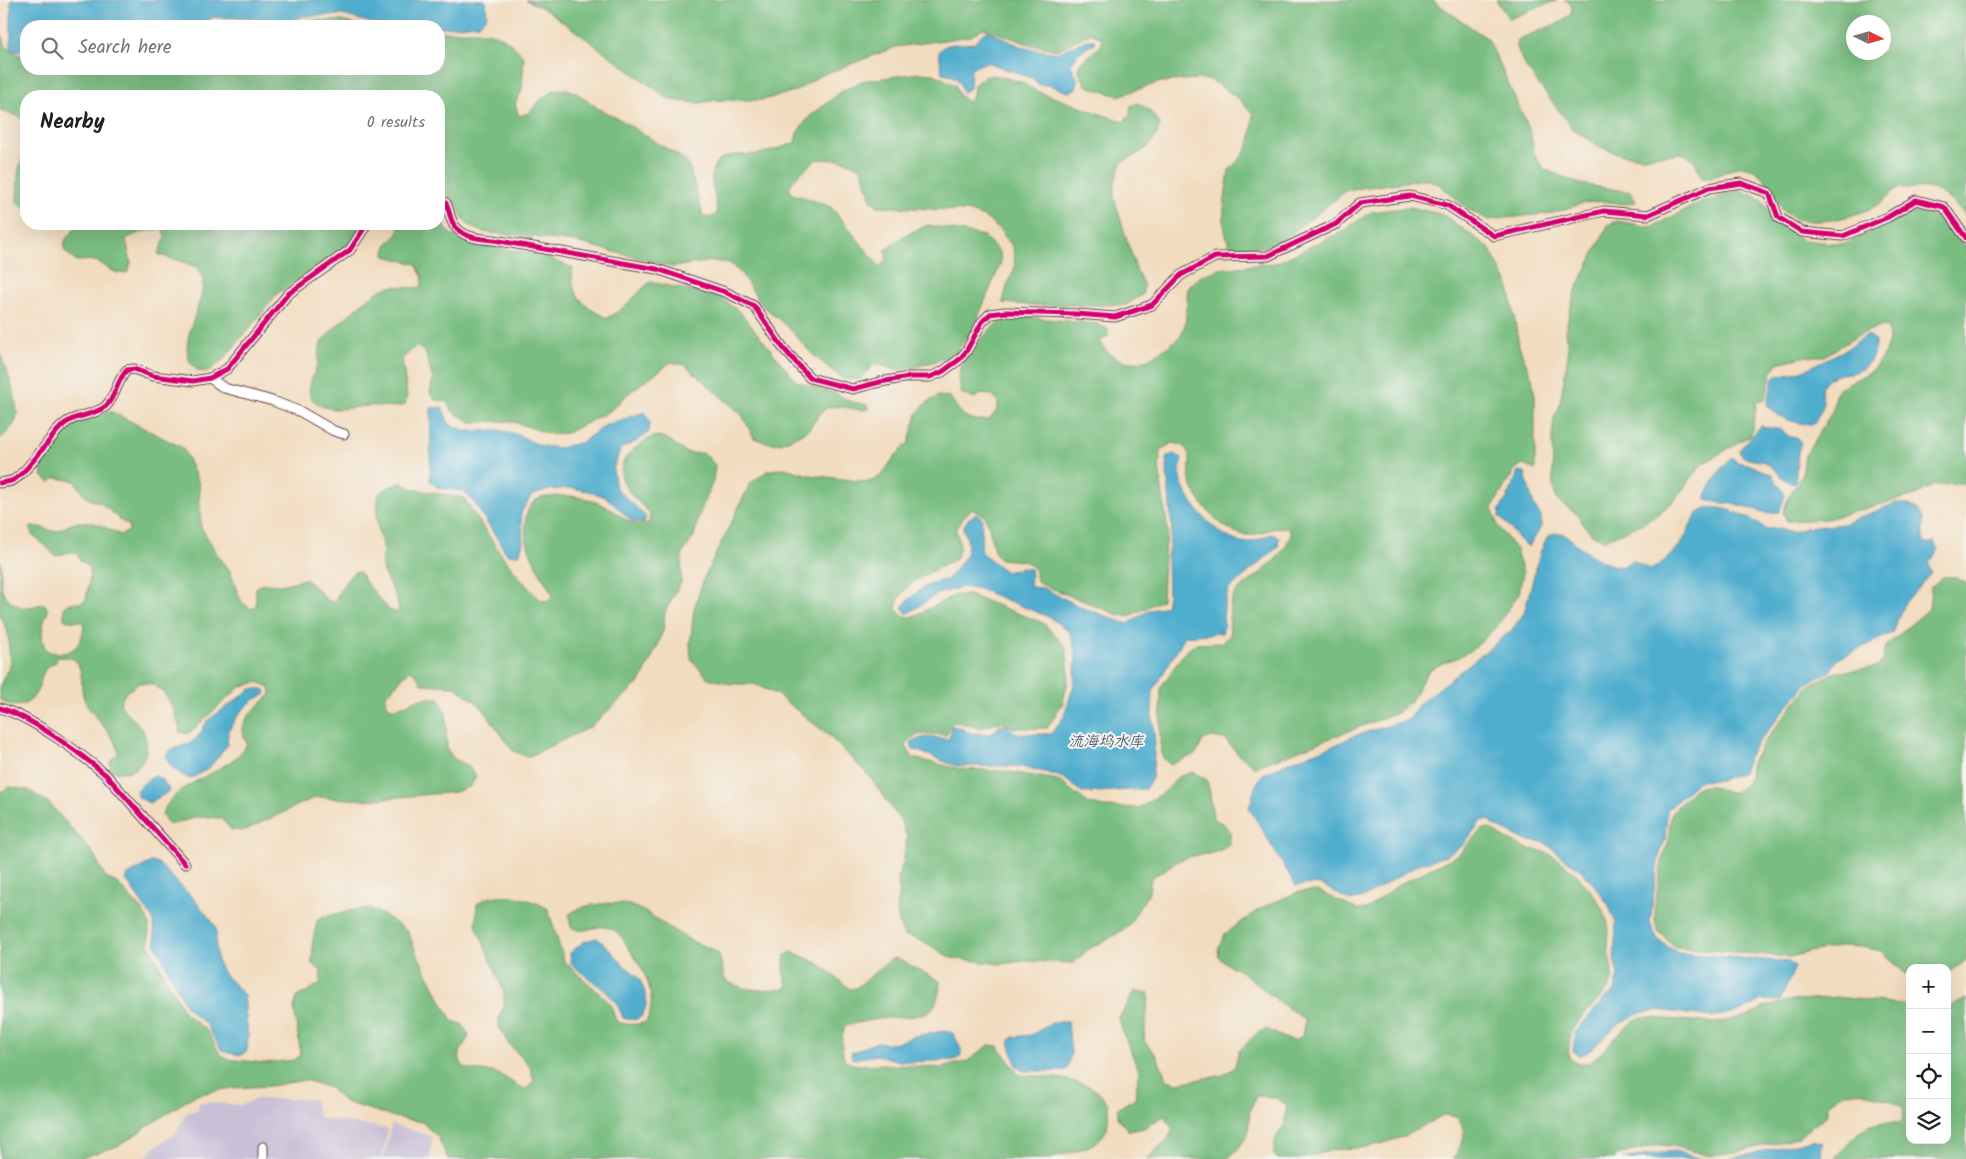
<!DOCTYPE html>
<html lang="en">
<head>
<meta charset="utf-8">
<style>
  :root { --surface:#fff; --page:#f6f6f6; --text:#202124; --muted:#757577; --line:#e0e0e0 }
  body { margin:0; font-family:Kalam,"LXGW WenKai TC",sans-serif; background:var(--page); color:var(--text) }
  .controls { position:absolute; right:15px; bottom:15px; display:grid; overflow:hidden; border-radius:10px; box-shadow:0 5px 20px #0002 }
  .controls button { width:45px; height:45px; display:grid; place-items:center; padding:0; border:0; border-bottom:1px solid var(--line); background:var(--surface); color:var(--text); font:25px sans-serif }
  .compass { position:absolute; left:1846px; top:15px; width:45px; height:45px; border-radius:50%; background:var(--surface); box-shadow:0 5px 20px #0002; rotate:95deg }
  .list { margin:0; padding:0; list-style:none }
  h2 { display:flex; justify-content:space-between; align-items:center; height:65px; margin:0; padding:0 20px; font-size:21px }
  h2 small { font-size:16px; font-weight:400; color:var(--muted) }
  .icon { flex:none; width:28px; height:28px; fill:none; stroke:currentColor; stroke-width:2; stroke-linecap:round; stroke-linejoin:round }
  .map { position:relative; flex:none; width:1966px; height:1159px; overflow:hidden }
  .search { position:absolute; background:var(--surface); box-shadow:0 5px 20px #0002; left:20px; top:20px; width:425px; height:55px; display:flex; align-items:center; gap:12px; box-sizing:border-box; padding:0 18px; border-radius:20px; color:var(--muted); font-size:19px }
  .panel { position:absolute; background:var(--surface); box-shadow:0 5px 20px #0002; left:20px; top:90px; width:425px; height:140px; border-radius:20px }
  .map>svg:first-child { display:block }
  .industrial { fill:#c9bfd7 }
  .forest { fill:#79bd80; stroke:#626e56; fill-rule:evenodd }
  .water { fill:#50adce; stroke:#4d667c }
  .lines { fill:none; stroke-linecap:round; stroke-linejoin:round }
  .minor-casing { stroke:#633b41; stroke-width:11 }
  .minor { stroke:#fff; stroke-width:9 }
  .cycleway-casing { stroke:#f6f6f2; stroke-width:8 }
  .cycleway { stroke:#d6006c; stroke-width:5 }
  .labels { text-anchor:middle; dominant-baseline:central; stroke-width:4; stroke-linejoin:round; paint-order:stroke }
  .water-label { font-size:15px; font-style:italic; fill:#4c586c; stroke:#f6f6f2 }
</style>
</head>
<body>
<div class="map">
<svg width="1966" height="1159" viewBox="0 0 1966 1159">
  <rect width="100%" height="100%" fill="#f6f6f2"/>
  <filter id="ink" filterUnits="userSpaceOnUse"><feTurbulence type="fractalNoise" baseFrequency=".02" numOctaves="2"/><feDisplacementMap in="SourceGraphic" scale="10" xChannelSelector="R" yChannelSelector="G"/><feConvolveMatrix kernelMatrix="1 2 1 2 8 2 1 2 1" color-interpolation-filters="sRGB"/></filter>
  <filter id="wash" filterUnits="userSpaceOnUse"><feTurbulence type="fractalNoise" baseFrequency=".0096" numOctaves="4" result="noise"/><feDisplacementMap in="SourceGraphic" scale="20" xChannelSelector="R" yChannelSelector="G"/><feGaussianBlur stdDeviation="1.12" result="paint"/><feColorMatrix in="noise" values="0 0 0 0 0 0 0 0 0 0 0 0 0 0 0 0 0 1.4 0 .05"/><feComposite in="paint" operator="in"/></filter>
  <g filter="url(#wash)">
    <rect width="100%" height="100%" fill="#f2dcbf"/>
    <path class="industrial" d="M257,1099H313L320,1118L388,1129L382,1159H144L155,1147L175,1134L187,1112L198,1111L199,1102L242,1105Z
      M391,1124L432,1137L430,1159H384Z"/>
    <path class="forest" d="M526,0H1432L1488,39L1531,133L1534,154L1544,169L1580,184L1631,192L1636,202L1625,204L1603,201L1584,203L1553,213L1488,220L1468,209L1439,184L1426,179L1347,190L1281,242L1265,247H1231C1218,227 1226,193 1229,170C1251,148 1251,145 1253,114L1239,99L1211,80L1196,79L1161,82L1118,96L1087,86L1079,73L1080,63L1102,45L1101,37L1090,33L1057,50L1029,44L983,28L971,36L896,47L819,76L798,90L764,100H717L699,103L670,100L547,10Z
      M1496,0H1558L1509,19Z
      M1564,0H1966V216C1936,186 1938,186 1895,189C1891,193 1886,199 1881,203C1861,216 1803,232 1784,211C1773,198 1771,180 1752,169C1735,160 1719,181 1702,178L1695,161L1683,153L1642,157L1623,155L1600,147L1573,129L1524,65L1516,45L1519,39L1561,22L1571,14L1572,7L1568,1ZM1854,22H1884V52H1854Z
      M311,20L342,21L364,26H296L302,22Z
      M466,31C497,31 502,35 524,56L522,90L515,104L519,116L529,113L541,99L555,90L567,89L577,93L599,109L621,120L685,160L690,170L703,216L710,218L717,214C717,201 711,187 712,175C714,150 741,156 758,154C770,152 783,147 795,143L797,133L809,117L842,91L862,81L919,73L934,74L955,85L959,95L968,102L973,96L974,85L983,77L994,75L1021,82L1036,91L1123,122L1130,114L1131,106L1138,103L1149,110L1160,124C1153,150 1141,151 1121,163L1115,181L1114,198L1136,269L1144,286L1142,295L1126,305H1027L1003,303L1007,286L1015,267L1013,247L999,229L984,217L967,211L877,206L871,199L861,168L843,160L817,159L796,177L789,187L792,194L807,198L831,207L880,267L887,259L885,250L905,235L928,225L984,236L1000,253L1001,263L972,331L953,356L913,368L895,370L874,363L861,379H843L813,355L790,329L761,304L741,273L729,263L711,261L672,267L576,242L484,232C480,231 475,229 472,227C457,217 461,198 439,192V96H26V119L0,110V36H3L6,47L26,58V69H439V32Z
      M26,152V210L17,201C18,186 16,165 26,152Z
      M1740,190L1761,199L1774,219L1802,240L1845,244L1915,211C1936,212 1952,232 1966,246V484L1935,485L1915,495L1827,519L1787,521L1783,512L1789,496L1802,475L1805,456L1832,412L1835,395L1841,387L1872,371L1883,356L1889,341L1888,327L1880,326L1861,334L1824,356H1807L1777,363L1772,371L1765,399L1757,401L1751,435L1701,465L1674,501L1658,514L1643,523L1605,540L1593,535L1584,526L1578,515L1557,500L1553,486L1552,436L1554,418L1559,408L1565,374L1568,355L1566,331L1569,313L1575,292L1608,225L1617,221L1651,227L1698,204Z
      M1410,207L1444,215L1489,248L1509,286L1519,346L1532,378L1535,397V470L1523,465L1516,468L1492,508L1498,526L1516,550L1523,573L1519,593L1497,626L1476,647L1455,659L1447,661L1429,670L1419,686L1411,701L1396,713L1255,767L1238,754L1225,739L1211,737L1203,740L1196,754L1170,765L1163,758L1160,743L1161,687L1184,653L1195,644L1223,643L1230,635C1229,620 1228,606 1235,593C1254,577 1286,558 1291,532L1287,527C1272,526 1258,536 1246,535C1224,533 1196,502 1190,481C1188,473 1192,462 1189,455C1188,451 1185,448 1183,445L1172,443L1161,450L1159,467L1168,533L1164,555L1162,600L1131,615L1121,616L1038,583L1034,568L1025,561L1000,559L994,551L988,523L984,515L971,509L963,518L956,530L960,547L955,559C934,572 899,582 896,609L903,616L912,617L956,595H969L1043,623L1066,647L1069,674L1063,703L1047,728H1014L1003,723L995,722C975,734 972,723 953,722L946,735C931,734 913,730 906,746L913,758L959,769L1003,771L1058,780L1088,803L1103,807L1139,808L1167,790L1178,777L1193,772L1207,780L1210,793L1213,819L1224,824L1230,832V844C1213,858 1200,852 1182,859C1170,864 1163,873 1151,877L1149,892L1129,925L1117,934L1089,949L1073,963L1025,961L1000,964L951,958L928,944L912,937L904,936L900,926L897,912L899,896L898,876L903,863L907,838L902,823L870,777L826,733L776,694L754,684H731L708,678L691,659L690,644L694,608L704,578L750,484L767,471L784,468L809,475L868,482L881,476L895,456L909,442L917,414L924,405L938,396L950,397C963,417 965,421 989,420L998,409V402L991,395L982,394L973,398L962,394C960,386 958,378 960,370C965,355 991,328 1003,317L1018,316L1096,324L1108,329V336L1100,341C1105,356 1127,366 1142,361C1151,359 1176,342 1181,335C1188,324 1186,301 1188,288L1199,277L1219,269L1276,263L1343,231L1371,212Z
      M439,216L448,232L462,241L541,255L573,268C568,293 585,308 607,318C626,309 635,295 650,282L718,296L740,312L796,381L839,395L852,402L867,405L869,409C856,412 843,404 830,407C821,409 816,420 811,426C808,431 803,432 798,435C779,445 774,446 754,438L742,415L685,365L671,362L630,392L610,411L567,433L550,434L511,421L471,422L453,412L446,401L435,400L430,393L433,379L425,352L416,346L402,359L407,396L405,405C392,409 380,405 367,406C350,407 330,414 315,402C304,393 312,380 315,370C319,362 318,353 321,344C326,333 371,294 383,289C396,283 408,290 421,287L423,278L416,264L385,256L386,245L398,234L399,224H439Z
      M79,224H357L358,231L349,245L278,293L223,360L208,372L198,371C196,368 191,365 190,362C179,341 203,305 203,283C203,278 200,272 198,268C185,261 171,260 158,254L165,238L163,229C149,229 137,233 126,239L131,263L128,272C114,277 107,265 95,261C89,260 81,261 75,261L64,250L65,240Z
      M0,354C6,368 21,406 16,420C13,428 5,434 0,439Z
      M105,411L112,412L183,448L199,484L201,527L222,562L229,569L241,601L250,609L256,607V588L262,584L281,585L305,579L317,589L328,601L335,602C339,590 345,581 354,572H360L364,580L389,610L398,613C401,598 387,585 383,571C380,562 384,552 382,544C381,539 379,534 378,529C376,517 377,506 379,494L390,486L401,483L413,489L464,498C487,534 510,570 540,600L548,601L553,596C540,571 517,540 528,510C530,506 533,501 538,499C541,497 546,497 549,497C568,494 587,497 605,506C620,513 631,529 649,523L650,513C627,493 605,470 638,446C646,440 651,435 662,437C671,439 677,447 685,452C690,454 698,453 704,453L715,465L713,481L698,518L694,537L682,554L681,582L665,612L663,630L658,645L641,681L590,727L528,757L513,751L481,706L455,686L422,684L415,673L410,670L386,695V702L390,708C399,709 405,704 414,701C422,698 430,697 439,698L446,713L447,749L454,759L467,765L476,776L471,786L456,792L366,800L316,797L243,831L231,830L222,818L198,817L169,825L162,815C174,779 230,775 247,744C234,720 256,710 271,694L270,687L257,682L240,687L188,734L180,732C178,715 168,691 151,684C148,683 142,683 139,683L126,692L120,703C125,715 136,719 142,729C149,741 148,755 139,765C132,773 120,773 110,770V761L118,754C118,735 91,718 84,699C80,688 84,671 76,661C72,656 62,658 57,657L56,662C39,670 44,677 37,691C29,708 14,709 0,700V685L10,665L8,633L2,619L0,618V561C3,569 0,576 1,585C3,598 17,609 30,607C37,606 38,604 45,604L48,611C42,624 39,639 47,651C70,658 82,647 84,625L81,621H67L64,619V608L70,603H80L86,600L90,575L88,566L81,561L76,552H70L55,556L46,546L32,535L30,528C40,524 44,530 53,531C60,531 66,526 72,524C90,517 106,528 121,535L129,531V525L121,521L100,502L91,500L85,496L75,481L56,478L49,482C47,480 45,479 43,477C34,461 64,432 76,424C84,418 95,415 105,411Z
      M1943,577H1954L1966,583V960L1947,975V968H1910V978L1881,951L1862,947L1844,946L1809,952L1790,957L1675,947L1658,931L1655,921V906L1662,860L1667,846L1671,815L1674,810L1694,789L1704,786H1713L1726,792H1735L1745,785L1750,778L1751,765L1763,743L1807,688L1812,684L1832,673L1876,667L1883,662L1884,650L1889,643L1929,609L1931,587Z
      M10,787L28,790L48,802L93,853L106,878L117,883L143,911L149,923V945L185,1013L208,1032L220,1054L228,1059L264,1063L294,1060L301,1055L294,1008L297,997L320,984L321,971L312,964L313,940L317,921L324,917L358,909H372L387,917L408,932L417,954L452,1021L462,1024L469,1036C467,1041 461,1048 460,1053C457,1076 485,1069 496,1073C508,1077 515,1087 527,1089L534,1081L529,1065L508,1043L499,1027V1018L504,1006V992L476,925L477,904C494,889 530,897 548,909L564,961L610,1003L616,1021C626,1026 636,1025 646,1022C660,995 643,969 628,947C623,939 618,930 609,928C594,923 586,936 571,927L569,915C579,903 621,900 635,907C652,914 671,930 688,939C698,945 710,947 719,954L725,980C743,992 764,990 786,989L787,984L783,971L785,955L793,952L818,963L850,989L856,988L890,960L896,958L940,981C938,1020 921,1015 889,1018C874,1019 860,1022 845,1026C841,1039 840,1049 846,1062L858,1065L882,1064L941,1068L968,1061L989,1045L998,1046L1019,1075C1039,1076 1083,1078 1098,1092C1102,1096 1105,1100 1108,1104C1108,1112 1109,1121 1107,1128C1100,1149 1068,1152 1050,1159H448L438,1137L422,1122L395,1117L345,1102L330,1088L305,1080L270,1086L231,1088L195,1095L118,1146L77,1159H0V792Z
      M1489,828C1500,836 1513,843 1526,848C1534,851 1543,850 1551,855C1575,869 1601,897 1608,924C1610,931 1608,940 1608,947C1608,959 1617,977 1609,988C1590,1013 1566,1021 1569,1058L1578,1063H1589L1602,1052L1625,1028L1641,1017L1716,1023L1749,1016L1763,1008L1788,1001L1836,997L1910,1005V1140H1947V1006H1952L1966,999V1159H1834C1846,1146 1859,1127 1878,1123C1885,1122 1892,1123 1899,1123L1904,1118L1903,1107L1889,1100L1862,1092L1843,1093L1829,1103L1826,1116L1797,1138L1740,1151L1709,1156L1674,1146L1660,1145L1616,1155L1614,1159H1453C1463,1141 1469,1135 1457,1117L1443,1115L1403,1137L1369,1147L1332,1150L1301,1159H1278L1274,1155L1275,1140L1284,1125L1287,1105L1274,1097L1256,1096L1250,1110L1248,1135L1237,1150L1227,1159H1147L1169,1137L1173,1129L1164,1116L1144,1128L1129,1131L1119,1120L1117,1109L1135,1098L1139,1070L1123,1033L1119,1018L1135,991L1149,993L1144,1041L1157,1056L1167,1080L1178,1083L1224,1075L1235,1066L1239,1051L1257,1033L1266,1029L1284,1038L1294,1041L1302,1036L1305,1020L1278,1001L1242,972L1227,964L1219,957L1218,949L1225,934L1261,908L1298,892L1318,891L1358,910L1367,909L1398,885L1459,854L1481,830Z"/>
    <path class="water" d="M11,0H485L487,15L480,24L445,27L384,26L342,15L301,16L289,26L269,19L213,17L203,26H26V52L11,50Z
      M988,31L1024,48L1057,53L1086,40H1094L1095,43L1078,53L1071,65L1078,81L1076,88L1070,92C1056,90 1054,83 1039,85L1032,78L986,62L971,69L970,88L963,92C960,80 955,75 942,73L939,51C947,41 962,45 975,43L981,35Z
      M1867,335L1876,341C1877,352 1867,369 1855,372C1845,375 1836,372 1826,381C1816,391 1825,398 1823,406C1821,411 1817,419 1814,424C1798,425 1778,419 1767,405L1773,378L1777,376L1802,371L1845,350Z
      M442,407L449,424L466,431L498,430L516,434L541,446L560,448L582,442L606,425L645,412L650,423L649,432L636,442L621,448L613,469L616,488L646,517L644,523L632,521L606,497L588,491L571,488L549,490L531,496L521,513L523,543L519,555L507,554L475,504L464,491L439,488L430,481L431,408Z
      M1761,426L1781,430L1790,437L1797,438L1801,442L1798,452L1795,483C1784,483 1777,470 1768,464C1759,458 1746,463 1739,452L1740,449Z
      M1174,454L1182,458C1181,464 1179,472 1180,478C1186,501 1212,531 1234,540C1246,546 1260,539 1271,534L1279,537L1278,547L1229,589L1225,602L1223,616L1224,626L1222,633L1185,636L1153,691L1152,714L1155,743L1152,778L1145,789L1082,793L1064,778L1045,772L1015,766H956L913,749L911,742L925,737L949,739L952,726L959,727L970,733L991,734L999,726H1007L1017,734H1051L1063,718L1074,685L1076,656L1070,632L1049,617L977,588L963,587L937,594L907,614L902,607C916,592 926,582 947,580C961,562 975,552 963,528L968,519L976,514L982,518L981,552L1006,572L1021,568L1030,569L1031,576L1030,587L1043,588L1081,607L1128,624L1147,611L1166,606L1168,595L1167,558L1172,529L1166,458Z
      M1732,457L1737,462L1748,464L1772,475L1785,495L1779,512L1767,513L1740,505L1709,501L1706,499V496C1712,484 1722,465 1732,457Z
      M1518,472L1525,473L1534,506L1541,516V527L1529,547C1516,539 1511,526 1499,517L1500,509L1510,493Z
      M1896,503C1907,504 1920,506 1923,519C1925,528 1920,532 1925,544L1934,542L1939,549L1929,563L1931,573L1904,604L1892,633L1838,659L1830,671L1806,684L1751,751L1743,772L1720,780L1698,781L1667,810L1665,839L1658,860L1650,923L1658,940L1678,953L1789,962L1795,967L1780,1001L1761,1000L1742,1011L1712,1017L1658,1010L1640,1013L1616,1026L1589,1051L1580,1056L1573,1051L1576,1032L1604,999L1615,991L1618,974L1614,960L1616,924L1608,904L1594,885L1579,868L1563,858L1544,842L1527,841L1494,825L1491,821L1482,820L1463,845L1445,856L1419,864L1363,898L1350,901L1322,885L1312,884L1296,886L1249,808L1256,785L1263,774L1289,762L1335,745L1354,736L1410,719L1418,705L1511,631L1524,613L1540,553L1547,537L1555,533H1562C1582,547 1598,565 1623,567L1632,560L1651,570C1663,563 1678,550 1685,537C1689,530 1693,519 1698,513C1714,497 1752,519 1766,529L1780,528L1792,532L1806,528L1843,524Z
      M251,689H263L266,691L265,695C260,697 254,699 250,703C240,711 224,731 228,744L209,768L190,779C180,774 168,767 166,755L172,749L189,744L199,736L207,721Z
      M155,776L161,779L170,791L149,803L138,797L137,790L146,781Z
      M151,862L158,863L194,899L214,924L216,930V952L218,962L224,974L244,995L248,1037L247,1051L241,1055L228,1053L221,1049L205,1023L192,1013L186,1006L156,946L153,919L126,880L128,875Z
      M597,938C607,945 613,954 622,963C626,968 632,971 637,976C649,990 653,1028 623,1018C621,1012 618,1005 614,1000C602,985 584,977 571,963L570,953L583,942Z
      M1054,1022H1068L1071,1053L1067,1069L1062,1071H1023L1017,1067L1009,1042L1013,1037L1031,1035Z
      M944,1031L953,1033L962,1050L960,1057L954,1060L911,1062L899,1061L878,1055L852,1059L851,1053L877,1042L894,1044L915,1036Z
      M1813,1140L1822,1143L1821,1159H1728Z
      M1675,1151L1700,1159H1623Z"/>
  </g>
  <g filter="url(#ink)">
    <g class="lines">
      <g class="minor-casing">
        <path id="minor" d="M439,199L446,203C449,209 450,219 454,225C463,238 480,239 494,240L657,269L725,292L754,306L784,349L810,378L853,389L880,382L909,377H930L942,372L960,359L967,350L982,322L990,314L1005,312L1077,314L1115,317L1152,305L1181,275L1215,257L1268,256L1336,224L1360,203L1410,196L1447,205L1494,236L1604,211L1648,215L1709,188L1741,183L1769,193L1778,217L1802,232L1843,236L1888,217L1916,200L1944,207L1966,238
          M210,378L224,388L273,401L301,412L334,431L344,434
          M0,483C5,482 11,482 15,479C30,469 47,441 61,427C73,414 92,417 106,406C116,396 117,380 127,370L134,369L153,376L193,381L210,378L227,369L288,294L350,250L367,224
          M0,708C33,718 80,753 106,775L185,864
          M263,1159V1147"/>
      </g>
      <use href="#minor" class="minor"/>
      <g class="cycleway-casing">
        <path id="cycleway" d="M439,199L446,203C449,209 450,219 454,225C463,238 480,239 494,240L657,269L725,292L754,306L784,349L810,378L853,389L880,382L909,377H930L942,372L960,359L967,350L982,322L990,314L1005,312L1077,314L1115,317L1152,305L1181,275L1215,257L1268,256L1336,224L1360,203L1410,196L1447,205L1494,236L1604,211L1648,215L1709,188L1741,183L1769,193L1778,217L1802,232L1843,236L1888,217L1916,200L1944,207L1966,238
          M0,483C5,482 11,482 15,479C30,469 47,441 61,427C73,414 92,417 106,406C116,396 117,380 127,370L134,369L153,376L193,381L210,378L227,369L288,294L350,250L367,224
          M0,708C33,718 80,753 106,775L185,864"/>
      </g>
      <use href="#cycleway" class="cycleway"/>
    </g>
  </g>
  <g class="labels">
    <g class="water-label">
      <text x="1106" y="742">流海坞水库</text>
    </g>
  </g>
</svg>
<div class="controls">
<button>+</button>
<button>−</button>
<button><svg class="icon" aria-label="locate" viewBox="0 0 24 24"><circle cx="12" cy="12" r="6"/><path d="M12 2v4M12 18v4M2 12h4M18 12h4"/></svg></button>
<button><svg class="icon" aria-label="layers" viewBox="0 0 24 24"><path d="M12 4l9 5-9 5-9-5zM3 14l9 5 9-5"/></svg></button>
</div>
<svg class="compass" viewBox="-18 -18 36 36"><path d="M0-13l5 13h-10z" fill="#e53935"/><path d="M0 13l5-13h-10z" fill="#757577"/></svg>
<div class="search"><svg class="icon" aria-label="search" viewBox="0 0 24 24"><circle cx="10" cy="10" r="6"/><path d="M15 15l6 6"/></svg>Search here</div>
<section class="panel">
<h2>Nearby<small>0 results</small></h2>
<ul class="list">
</ul>
</section>
</div>
</body>
</html>
